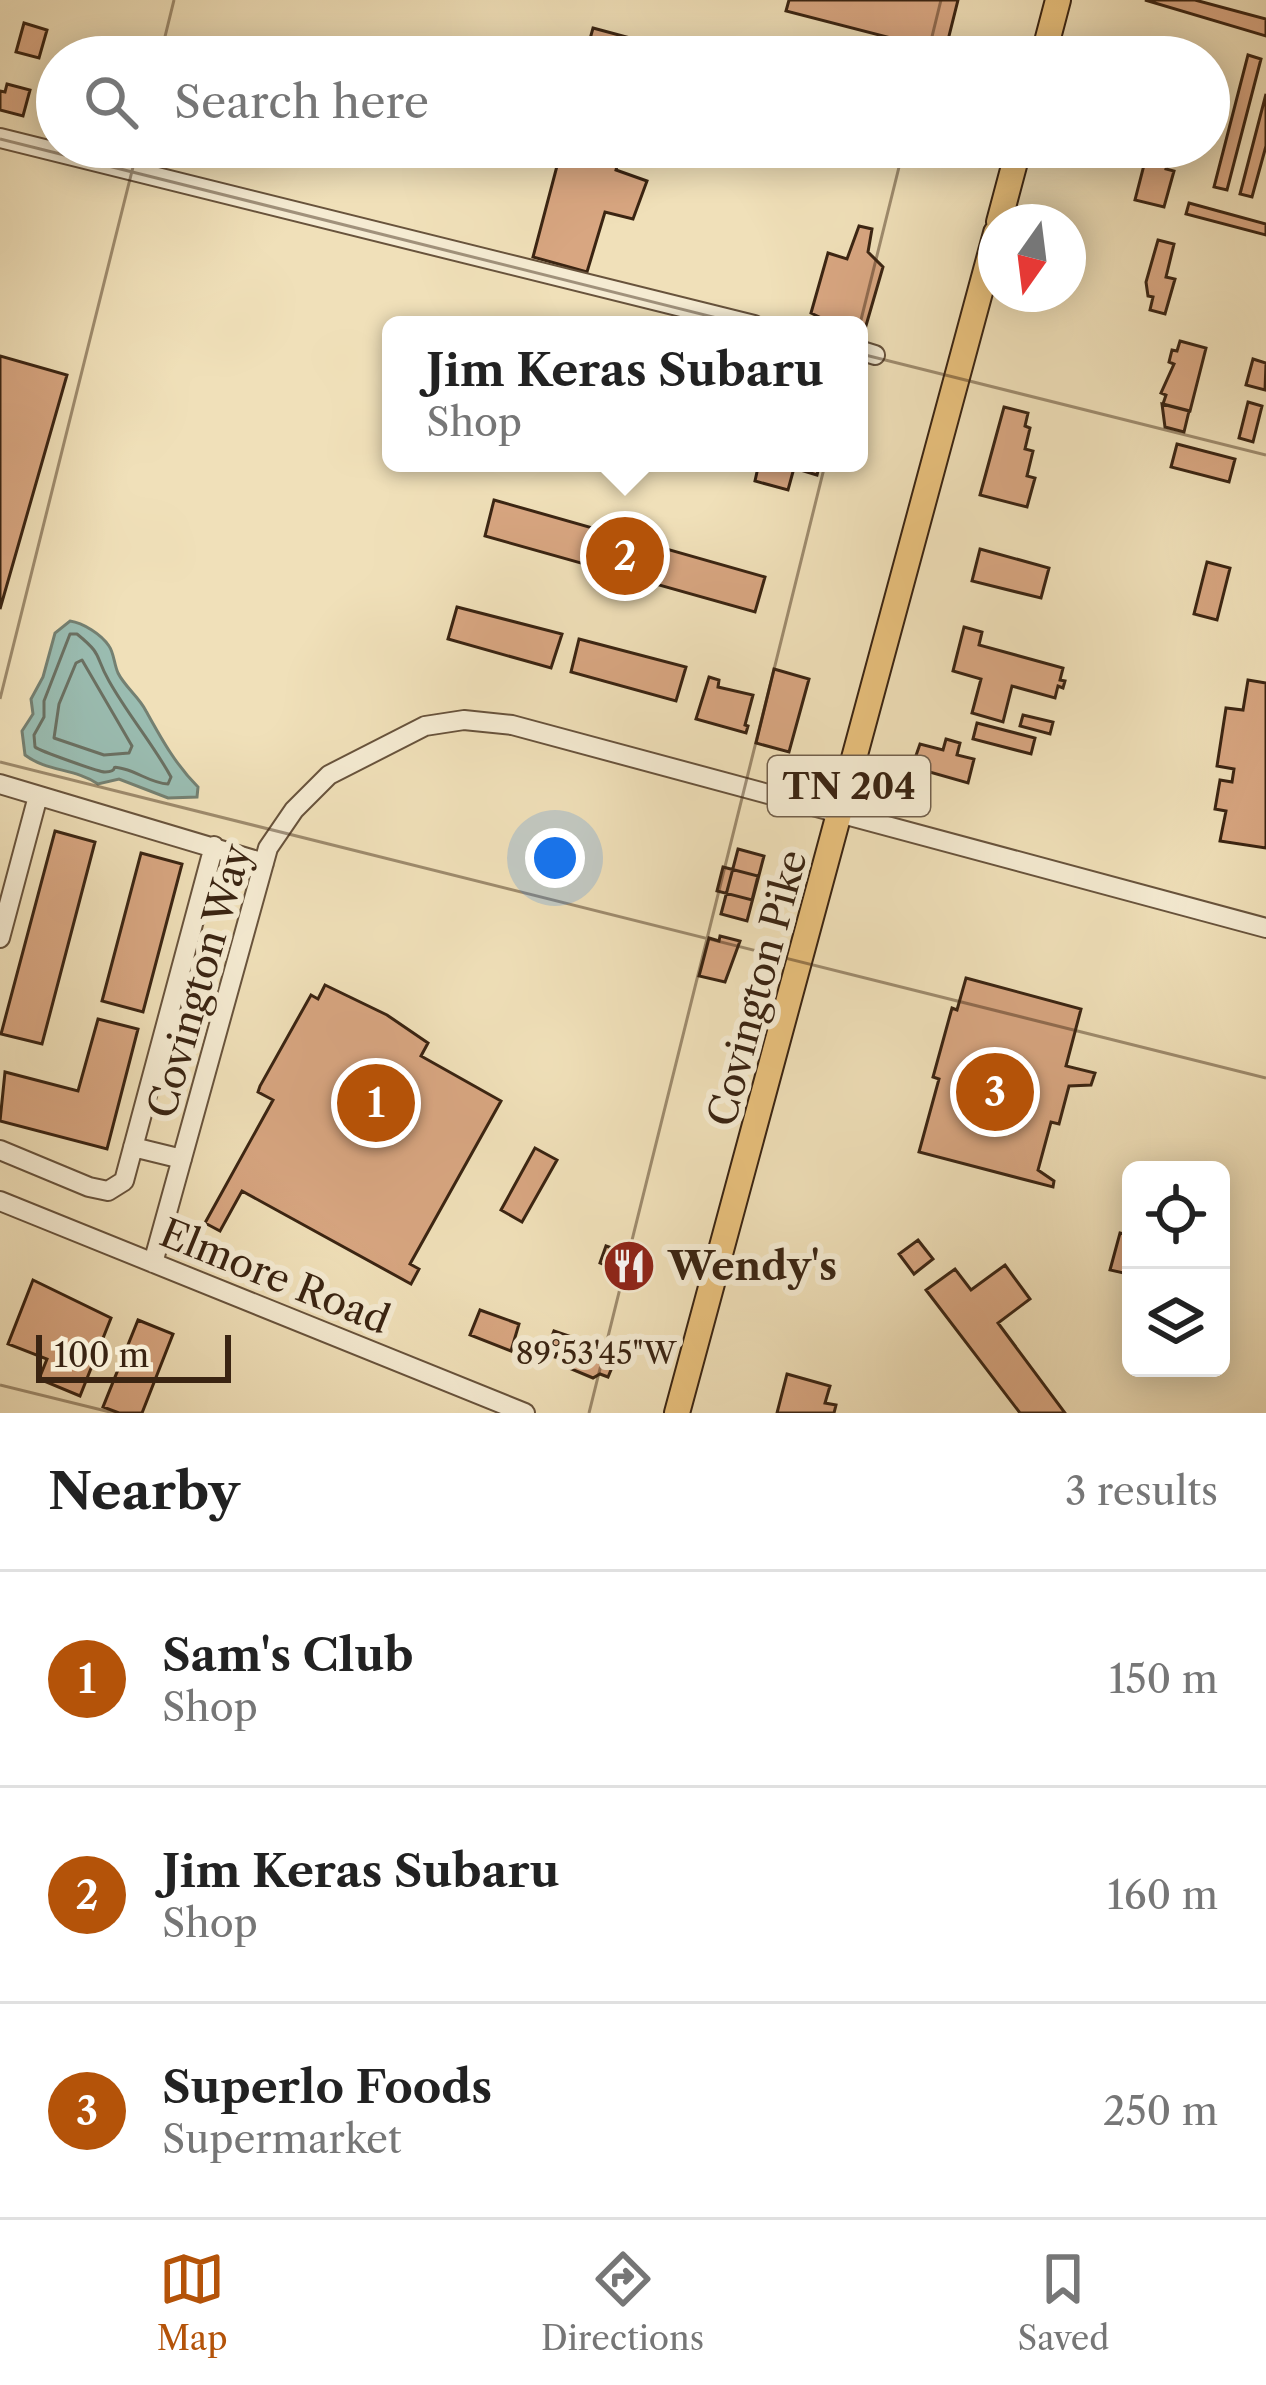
<!DOCTYPE html>
<html lang="en">
<head>
<meta charset="utf-8">
<style>
  :root { --surface:#fff; --page:#f6f6f6; --text:#222; --muted:#767676; --line:#e0e0e0; --accent:#b45309 }
  body { margin:0; font-family:"Libre Caslon Text",serif; background:var(--page); color:var(--text) }
  .controls { position:absolute; right:36px; bottom:36px; display:grid; overflow:hidden; border-radius:18px; box-shadow:0 6px 30px #0003 }
  .controls button { width:108px; height:108px; display:grid; place-items:center; padding:0; border:0; border-bottom:3px solid var(--line); background:var(--surface); color:var(--text); font:60px sans-serif }
  .compass { position:absolute; left:978px; top:204px; width:108px; height:108px; border-radius:50%; background:var(--surface); box-shadow:0 6px 30px #0003; rotate:194deg }
  .scale { position:absolute; left:36px; bottom:30px; width:195px; box-sizing:border-box; padding-left:12px; border:6px solid #3a2412; border-top:0; font-size:33px; line-height:42px; white-space:nowrap; color:#3a2412; -webkit-text-stroke:9px #f5ebd2; paint-order:stroke }
  .you { position:absolute; left:555px; top:858px; width:42px; height:42px; margin:-30px; border:9px solid #fff; border-radius:50%; background:#1a73e8; box-shadow:0 0 0 18px #1a73e833 }
  .badge { display:grid; place-items:center; width:78px; height:78px; border-radius:50%; background:var(--accent); color:#fff; font-size:39px; font-weight:700 }
  .pin { position:absolute; translate:-50% -50%; border:6px solid #fff; box-shadow:0 3px 12px #0006 }
  .popup { position:absolute; left:382px; top:316px; width:486px; height:156px; box-sizing:border-box; display:grid; place-content:center; border-radius:18px; background:var(--surface); filter:drop-shadow(0 3px 9px #0005); font-size:39px; white-space:nowrap; color:var(--muted) }
  .popup b { font-size:45px; color:var(--text) }
  .popup::after { content:''; position:absolute; left:50%; top:100%; margin-left:-24px; border:24px solid transparent; border-top-color:var(--surface) }
  .list { margin:0; padding:0; list-style:none }
  h2 { display:flex; justify-content:space-between; align-items:center; height:156px; margin:0; padding:0 48px; font-size:51px }
  h2 small { font-size:39px; font-weight:400; color:var(--muted) }
  .list li { display:grid; grid-template-columns:78px 1fr auto; gap:36px; align-items:center; box-sizing:border-box; height:216px; padding:0 48px; border-top:3px solid var(--line) }
  .list b { display:block; font-size:45px; white-space:nowrap }
  .list p { margin:0; font-size:39px; white-space:nowrap; color:var(--muted) }
  .list em { font-size:39px; font-style:normal; color:var(--muted) }
  .icon { flex:none; width:66px; height:66px; fill:none; stroke:currentColor; stroke-width:2; stroke-linecap:round; stroke-linejoin:round }
  .map { position:relative; flex:none; width:1266px; height:1413px; overflow:hidden }
  .search { position:absolute; background:var(--surface); box-shadow:0 6px 30px #0003; left:36px; right:36px; top:36px; height:132px; display:flex; align-items:center; gap:30px; box-sizing:border-box; padding:0 42px; border-radius:66px; color:var(--muted); font-size:45px }
  .sheet { height:804px; background:var(--surface) }
  nav { display:flex; justify-content:space-around; align-items:center; box-sizing:border-box; height:168px; border-top:3px solid var(--line); background:var(--surface); font-size:33px; color:var(--muted) }
  nav a { display:grid; justify-items:center; gap:6px }
  nav .on { color:var(--accent) }
  .map>svg:first-child { display:block }
  .water { fill:#9abdb2; stroke:#748072; stroke-width:3 }
  .lines { fill:none; stroke-linecap:round; stroke-linejoin:round }
  .shore { stroke:#6a7062; stroke-width:3 }
  .building { fill:#d8a681; stroke:#3a2412; stroke-width:3 }
  .minor-casing { stroke:#68533c; stroke-width:22 }
  .major-casing { stroke:#3a2412; stroke-width:28 }
  .minor { stroke:#f5ebd2; stroke-width:18 }
  .major { stroke:#e8c07c; stroke-width:24 }
  .ticks { fill:none; stroke:#3a2412; stroke-width:3; stroke-opacity:0.45 }
  .labels { text-anchor:middle; dominant-baseline:central; stroke-width:12; stroke-linejoin:round; paint-order:stroke }
  .shield { fill:#f5ebd2; stroke:#72604c; stroke-width:3 }
  .shield-label { font-size:36px; font-weight:bold; fill:#3a2412 }
  .street-label { font-size:39px; fill:#3a2412; stroke:#f5ebd2 }
  .poi-label { font-size:39px; font-weight:bold; fill:#3a2412; stroke:#f5ebd2; text-anchor:start }
  .ticks-label { font-size:30px; text-anchor:middle; fill:#3a2412; stroke:#f5ebd2; stroke-width:12; stroke-linejoin:round; paint-order:stroke }
</style>
</head>
<body>
<div class="map">
<svg width="1266" height="1413" viewBox="0 0 1266 1413">
  <rect width="100%" height="100%" fill="#f0e0b9"/>
  <filter id="stains"><feTurbulence type="fractalNoise" baseFrequency=".00167" numOctaves="4"/><feColorMatrix values="0 0 0 0 .2 0 0 0 0 .09 0 0 0 0 .02 0 0 0 .5 -.17"/></filter>
  <radialGradient id="worn" r=".72"><stop offset=".6" stop-color="#630" stop-opacity="0"/><stop offset="1" stop-color="#630" stop-opacity=".3"/></radialGradient>
  <path class="water" d="M70,621C83,623 101,634 109,646C114,653 114,664 118,673C125,687 139,697 146,711C161,738 175,764 198,787L197,797L168,798L119,779L98,784C75,768 47,772 25,755L22,731L33,714L31,699L43,677L55,633Z"/>
  <g class="lines">
    <path class="shore" d="M70,634H77C104,656 94,655 109,681C128,715 153,744 171,777L168,784C151,783 140,773 124,769C105,764 123,771 105,772C99,772 40,751 35,747L34,735L44,717V701Z
      M82,660L132,746L129,753L104,755L54,738L59,704L76,663Z"/>
  </g>
  <path class="building" d="M789,0H958L945,52L786,11Z
    M1145,0H1195L1266,19V36Z
    M24,23L47,30L39,58L16,52Z
    M593,28L649,43L645,57H585Z
    M1248,55L1261,59L1227,190L1214,187Z
    M7,84L30,90L23,116L0,110V91L5,92Z
    M1266,94V146L1252,197L1240,194Z
    M562,147H622L616,170L647,181L633,219L605,212L587,272L533,257Z
    M1133,147H1172L1166,169L1174,171L1164,207L1135,200L1144,165L1131,161Z
    M1189,203L1266,224V235L1186,214Z
    M859,226L872,229L868,252L883,267L865,329L859,331V325H836L811,313L828,253L847,259Z
    M1158,240L1174,244L1166,277L1175,279L1165,314L1150,310L1153,297L1148,296L1146,282Z
    M1180,341L1206,348L1190,411L1163,404L1166,395L1161,393L1174,364L1169,362L1172,350L1177,351Z
    M0,356L67,375L0,609Z
    M1253,359L1266,363L1265,390L1246,385Z
    M1248,402L1262,406L1253,442L1239,438Z
    M1162,404L1189,411L1184,432L1165,427Z
    M1004,407L1028,413L1025,426L1030,428L1025,449L1033,451L1027,476L1035,478L1027,507L980,495Z
    M1177,444L1235,459L1229,482L1171,467Z
    M759,463H820L817,475L794,468L788,490L755,481Z
    M494,500L765,577L755,612L485,536Z
    M980,549L1049,568L1041,598L972,581Z
    M1207,562L1230,568L1217,620L1194,614Z
    M457,607L562,634L551,668L448,639Z
    M964,627L982,632L979,645L1063,668L1060,680L1065,681L1063,688L1058,686L1055,698L1012,686L1003,722L972,713L981,679L953,671Z
    M579,639L686,667L676,701L571,672Z
    M774,669L809,679L789,752L756,743Z
    M709,677L719,680L718,687L753,695L745,725L748,726L746,733L696,719Z
    M1248,680L1266,683V848L1220,841L1226,811L1215,809L1220,780L1232,782L1234,769L1217,766L1226,708L1243,710Z
    M1023,715L1053,722L1050,734L1020,726Z
    M977,723L1035,738L1031,754L973,739Z
    M946,739L960,743L957,755L974,759L968,783L912,767L920,744L943,750Z
    M55,831L95,842L42,1044L1,1034Z
    M738,849L764,856L747,921L721,914Z
    M141,853L182,864L143,1012L102,1001Z
    M723,867L758,876L752,900L717,891Z
    M720,936L740,941L725,982L699,976L709,938L719,941Z
    M966,978L1081,1009L1066,1066L1095,1073L1091,1085L1069,1086L1059,1124L1051,1122L1038,1170L1054,1181L1053,1187L919,1152L939,1079L933,1077L952,1008L957,1010Z
    M325,985L387,1015L428,1043L421,1056L501,1101L410,1264L419,1269L411,1284L242,1191L220,1231L205,1223L273,1100L258,1092L260,1086L311,995L318,999Z
    M98,1019L138,1029L107,1149L0,1121L5,1072L78,1091Z
    M535,1148L557,1160L522,1222L501,1210Z
    M1120,1233L1131,1236L1128,1274L1110,1270Z
    M918,1240L933,1259L914,1274L899,1254Z
    M606,1246L652,1262L644,1281L600,1263Z
    M1005,1265L1030,1299L998,1323L1065,1413H1020L926,1290L955,1269L971,1290Z
    M33,1280L111,1318L80,1396L39,1379L47,1359L8,1344Z
    M480,1310L519,1324L511,1351L470,1335Z
    M138,1320L173,1334L142,1413H119L103,1407Z
    M554,1331L618,1353L608,1377L600,1374L593,1378L564,1366L566,1360L555,1357L559,1348L549,1344Z
    M787,1374L830,1386L825,1403L836,1405L834,1413H777Z"/>
  <g class="lines">
    <g class="minor-casing">
      <path id="minor" d="M0,138L754,325
        M859,350L875,355
        M0,784L264,863
        M0,938L38,796
        M133,1147L182,1159
        M0,1150L89,1187L108,1191L124,1181L214,846
        M0,1201L525,1413
        M153,1263L268,848L294,810L329,775L425,726L464,720L512,725L1266,928"/>
    </g>
    <g class="major-casing">
      <path id="major" d="M1043,57L1058,0
        M999,222L1019,147
        M677,1413L996,233"/>
    </g>
    <use href="#minor" class="minor"/>
    <use href="#major" class="major"/>
  </g>
  <path class="ticks" d="M160,57L174,0M927,57L941,0M0,139L1266,455M0,699L138,147M0,762L1266,1078M0,1385L114,1413M589,1413L904,147"/>
  <defs>
    <g id="restaurant-disc" transform="scale(2.7)"><circle r="9.5" fill="#8f2418" stroke="#f5ebd2"/><path d="M-5-6h1v4h1v-4h1v4h1v-4h1v5L-1.5 .5V6h-2V.5L-5-1ZM5-6V6H3V1.5H1.5Q1.5-4 5-6Z" fill="#fff"/></g>
  </defs>
  <g fill-rule="evenodd">
    <use href="#restaurant-disc" x="629" y="1266"/>
  </g>
  <g class="labels">
    <rect class="shield" x="768" y="756" width="162" height="60" rx="9"/>
    <g class="shield-label">
      <text x="849" y="786">TN 204</text>
    </g>
    <g class="street-label">
      <text transform="translate(199 981) rotate(-74)">Covington Way</text>
      <text transform="translate(757 988) rotate(-75)">Covington Pike</text>
      <text transform="translate(275 1276) rotate(22)">Elmore Road</text>
    </g>
    <g class="poi-label">
      <text x="668" y="1266">Wendy's</text>
    </g>
  </g>
  <g class="ticks-label">
    <text x="596" y="1364">89°53'45"W</text>
  </g>
  <rect width="100%" height="100%" filter="url(#stains)"/>
  <rect width="100%" height="100%" fill="url(#worn)"/>
</svg>
<div class="controls">
<button><svg class="icon" aria-label="locate" viewBox="0 0 24 24"><circle cx="12" cy="12" r="6"/><path d="M12 2v4M12 18v4M2 12h4M18 12h4"/></svg></button>
<button><svg class="icon" aria-label="layers" viewBox="0 0 24 24"><path d="M12 4l9 5-9 5-9-5zM3 14l9 5 9-5"/></svg></button>
</div>
<svg class="compass" viewBox="-18 -18 36 36"><path d="M0-13l5 13h-10z" fill="#e53935"/><path d="M0 13l5-13h-10z" fill="#767676"/></svg>
<div class="scale">100 m</div>
<div class="you"></div>
<div class="pin badge" style="left:376px;top:1103px">1</div>
<div class="pin badge" style="left:625px;top:556px">2</div>
<div class="popup"><b>Jim Keras Subaru</b>Shop</div>
<div class="pin badge" style="left:995px;top:1092px">3</div>
<div class="search"><svg class="icon" aria-label="search" viewBox="0 0 24 24"><circle cx="10" cy="10" r="6"/><path d="M15 15l6 6"/></svg>Search here</div>
</div>
<section class="sheet">
<h2>Nearby<small>3 results</small></h2>
<ul class="list">
<li><span class="badge">1</span><div><b>Sam's Club</b><p>Shop</p></div><em>150 m</em></li>
<li><span class="badge">2</span><div><b>Jim Keras Subaru</b><p>Shop</p></div><em>160 m</em></li>
<li><span class="badge">3</span><div><b>Superlo Foods</b><p>Supermarket</p></div><em>250 m</em></li>
</ul>
</section>
<nav>
<a class="on"><svg class="icon" aria-label="map" viewBox="0 0 24 24"><path d="M3 6l6-2 6 2 6-2v14l-6 2-6-2-6 2zM9 4v14M15 6v14"/></svg>Map</a>
<a><svg class="icon" aria-label="directions" viewBox="0 0 24 24"><path d="M12 3l9 9-9 9-9-9zM9 14v-3h6M13 9l2 2-2 2"/></svg>Directions</a>
<a><svg class="icon" aria-label="saved" viewBox="0 0 24 24"><path d="M7 4h10v16l-5-4-5 4z"/></svg>Saved</a>
</nav>
</body>
</html>
